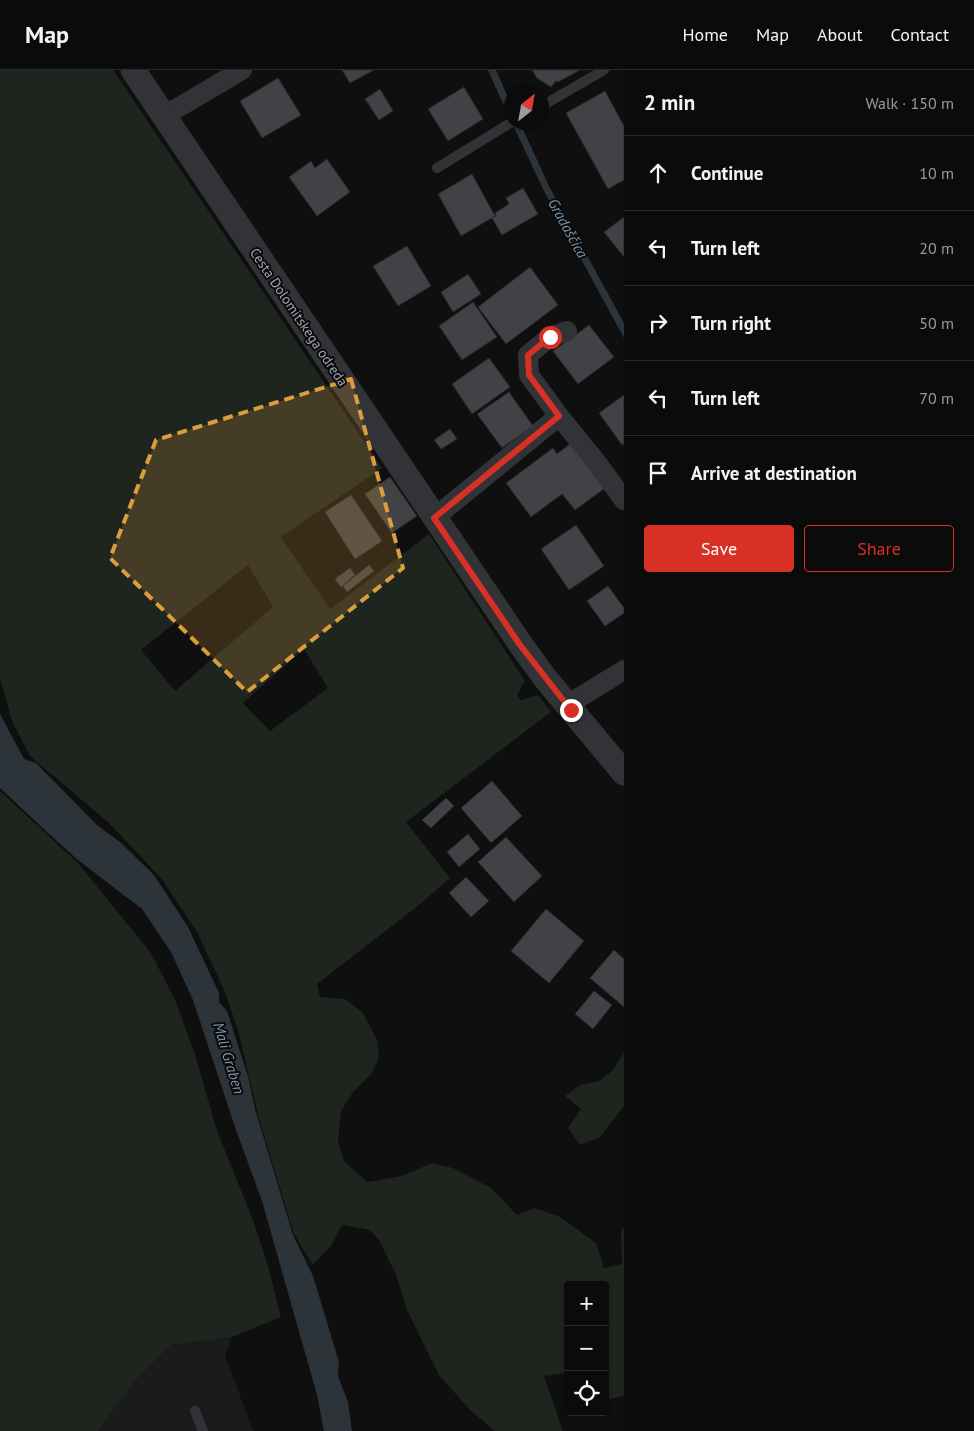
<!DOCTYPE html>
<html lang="en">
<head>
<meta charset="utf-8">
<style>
  :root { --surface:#0b0b0c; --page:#19191a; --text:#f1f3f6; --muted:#9a9b9d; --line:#2b2b2d; --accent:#d93025 }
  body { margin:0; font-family:"PT Sans",sans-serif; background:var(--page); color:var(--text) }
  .controls { position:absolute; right:15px; bottom:15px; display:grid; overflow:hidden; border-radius:5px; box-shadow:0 1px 4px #0004 }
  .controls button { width:45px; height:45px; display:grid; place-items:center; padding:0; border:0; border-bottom:1px solid var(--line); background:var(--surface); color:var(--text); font:25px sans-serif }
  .compass { position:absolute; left:504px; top:15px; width:45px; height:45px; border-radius:50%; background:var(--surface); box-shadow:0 1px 4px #0004; rotate:31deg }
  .stop { position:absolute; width:15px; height:15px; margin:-11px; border:4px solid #d93025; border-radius:50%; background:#fff }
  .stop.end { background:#d93025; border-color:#fff; box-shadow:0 1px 5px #0008 }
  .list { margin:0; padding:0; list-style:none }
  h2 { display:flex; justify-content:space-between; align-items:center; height:65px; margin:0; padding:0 20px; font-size:21px }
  h2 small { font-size:16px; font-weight:400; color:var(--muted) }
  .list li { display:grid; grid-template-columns:32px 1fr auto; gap:15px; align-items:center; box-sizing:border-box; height:75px; padding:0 20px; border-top:1px solid var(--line) }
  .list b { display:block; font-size:19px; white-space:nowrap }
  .list em { font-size:16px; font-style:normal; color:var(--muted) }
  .actions { display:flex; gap:10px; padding:15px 20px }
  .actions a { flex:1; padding:11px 0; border:1px solid var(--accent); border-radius:5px; text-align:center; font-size:18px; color:var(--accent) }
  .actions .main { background:var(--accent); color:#fff }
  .icon { flex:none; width:28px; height:28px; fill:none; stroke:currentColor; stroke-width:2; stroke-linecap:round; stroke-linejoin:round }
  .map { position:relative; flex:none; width:624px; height:1361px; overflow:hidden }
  header { display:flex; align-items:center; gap:30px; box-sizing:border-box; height:70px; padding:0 25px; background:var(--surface); border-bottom:1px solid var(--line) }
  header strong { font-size:24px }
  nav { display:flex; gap:28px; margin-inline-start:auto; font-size:18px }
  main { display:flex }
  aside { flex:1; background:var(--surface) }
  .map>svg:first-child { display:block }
  .built { fill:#1b1b1d }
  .green { fill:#1e241e; fill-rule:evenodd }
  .water { fill:#2c3339 }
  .building { fill:#414245; stroke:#29292c }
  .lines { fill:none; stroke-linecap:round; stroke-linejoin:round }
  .service { stroke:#323336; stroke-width:10 }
  .minor { stroke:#323336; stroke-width:20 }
  .tertiary { stroke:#323336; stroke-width:25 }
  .route { stroke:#d93025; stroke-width:6 }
  .marked { fill:#db9e3c; fill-opacity:0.2; stroke:#db9e3c; stroke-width:4; stroke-dasharray:10 6; stroke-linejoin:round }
  .labels { text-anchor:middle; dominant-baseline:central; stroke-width:4; stroke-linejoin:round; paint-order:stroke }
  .street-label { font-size:14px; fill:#a2a6af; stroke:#0a0a0b }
  .water-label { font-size:15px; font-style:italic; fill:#7b95a7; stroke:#0a0a0b }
</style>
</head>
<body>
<header>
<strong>Map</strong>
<nav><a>Home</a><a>Map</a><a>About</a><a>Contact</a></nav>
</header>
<main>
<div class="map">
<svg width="624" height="1361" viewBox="0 0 624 1361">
  <rect width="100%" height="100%" fill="#0f0f10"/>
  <path class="built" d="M232,1267L225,1285L253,1361H98L134,1312L171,1275Z"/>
  <path class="green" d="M0,0H113L382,398L281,467L330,539L429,464L525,611L517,625L521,630L538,625L551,642L406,752L450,808L419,835L317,914L320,927L345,929L363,943L377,970L379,987L372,1003L353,1022L341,1041L338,1071L344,1091L367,1112L402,1106L432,1093L453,1098L491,1118L517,1145L535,1138L560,1147L596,1173L604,1198L622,1194L621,1161L624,1157V1326L605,1330V1215H568V1303L544,1306L563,1361H495L470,1340L439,1305L407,1240L396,1205L379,1170L370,1160L342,1155L331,1176L313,1195L294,1164L259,1049L238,960L224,920L197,862L161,808L109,753L30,686L12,651L0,608ZM248,495L273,537L175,621L141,580ZM304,579L328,618L270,661L243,633Z
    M0,721L77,792L151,883L175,930L195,984L217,1061L253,1150L268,1196L281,1247L232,1267L171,1275L134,1312L98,1361H0Z
    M624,983V1036L600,1067L580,1075L568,1058L581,1039L565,1026L580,1015L599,1011L612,1001Z"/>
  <path class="water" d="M488,0H496L511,34V52Z
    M512,53H520L550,118L624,253V268L544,121Z
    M0,644L24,689L36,693L97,755L120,772L154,805L188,857L219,923V932L227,941L248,1006L255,1039L293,1165L313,1206L339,1292L338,1306L348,1332L352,1361H324L317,1325L262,1131L236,1060L193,930L171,882L142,839L78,790L48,763L0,718Z"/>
  <path class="building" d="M342,0H374L350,13Z
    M532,0H580L558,12L556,11L551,17L537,8Z
    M278,8L301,45L262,68L240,31Z
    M464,17L483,49L448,71L428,39Z
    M380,19L393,41L379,50L365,29Z
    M605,21L624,56V110L608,119L566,43Z
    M327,89L350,122L317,146L289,107L311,91L315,98Z
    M472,104L495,146L461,166L438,124Z
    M523,118L538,144L502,165L492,148L496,146L495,143L509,134L506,128Z
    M624,147V187L604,162Z
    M407,176L431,216L398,236L373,196Z
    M530,197L558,235L506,274L478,237Z
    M468,204L481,224L453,242L441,222Z
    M473,232L497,267L462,290L439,256Z
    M589,255L614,287L578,314L553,281Z
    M489,288L510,317L472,344L452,314Z
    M509,322L533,356L502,378L477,344Z
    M624,325V374L622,375L599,343Z
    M450,359L457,369L441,379L434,370Z
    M574,371L608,416L575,440L562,424L531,447L506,413L553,378L557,384Z
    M390,407L417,446L392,463L365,424Z
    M351,425L382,471L355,489L325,442Z
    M576,455L604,496L569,520L541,479Z
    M369,495L374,501L347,522L343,516Z
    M350,498L355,505L341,517L335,509Z
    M608,516L624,538V543L605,556L587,531Z
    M492,711L522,746L491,773L461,738Z
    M446,728L454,736L431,758L422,750Z
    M468,764L480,779L459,797L447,782Z
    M506,767L542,806L514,832L478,792Z
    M466,807L489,831L471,847L449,823Z
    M546,839L584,871L549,913L511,881Z
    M614,880L624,889V937L590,908Z
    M594,921L612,935L593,959L575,944Z"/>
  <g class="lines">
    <path class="service" d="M542,36L604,0
      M437,98L512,52
      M195,1341L203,1361"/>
    <path class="minor" d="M164,46L242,0
      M567,261L550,267L528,285L529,305L559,346L594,389L624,430
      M434,448L559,346
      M567,635L624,600"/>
    <path class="tertiary" d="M133,0L521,575L545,608L624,703"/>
  </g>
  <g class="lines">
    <path class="route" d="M550,267L528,285L529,305L559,346L434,448L520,575L571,640"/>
  </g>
  <path class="marked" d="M351,309L403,498L247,622L110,488L156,370Z"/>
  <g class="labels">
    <g class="street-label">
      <text transform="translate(299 247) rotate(56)">Cesta Dolomitskega odreda</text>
    </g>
    <g class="water-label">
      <text transform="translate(568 158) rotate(61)">Gradaščica</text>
      <text transform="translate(229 988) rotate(73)">Mali Graben</text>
    </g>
  </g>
</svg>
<div class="controls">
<button>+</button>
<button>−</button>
<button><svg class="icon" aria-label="locate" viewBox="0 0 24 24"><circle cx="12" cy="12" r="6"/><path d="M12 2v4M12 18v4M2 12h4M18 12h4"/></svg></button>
</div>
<svg class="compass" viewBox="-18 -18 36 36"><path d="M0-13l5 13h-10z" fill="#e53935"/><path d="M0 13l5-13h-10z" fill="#9a9b9d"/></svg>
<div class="stop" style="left:550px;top:267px"></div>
<div class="stop end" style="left:571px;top:640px"></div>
</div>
<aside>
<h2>2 min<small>Walk · 150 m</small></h2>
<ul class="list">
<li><svg class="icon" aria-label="ahead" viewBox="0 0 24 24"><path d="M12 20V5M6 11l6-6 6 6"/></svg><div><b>Continue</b></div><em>10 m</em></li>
<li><svg class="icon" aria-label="left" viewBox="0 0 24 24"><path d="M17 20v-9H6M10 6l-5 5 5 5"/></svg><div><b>Turn left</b></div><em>20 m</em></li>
<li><svg class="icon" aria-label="right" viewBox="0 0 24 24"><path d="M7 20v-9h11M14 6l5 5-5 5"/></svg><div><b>Turn right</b></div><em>50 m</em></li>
<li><svg class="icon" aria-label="left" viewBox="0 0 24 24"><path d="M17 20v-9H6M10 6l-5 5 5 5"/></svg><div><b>Turn left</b></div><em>70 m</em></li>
<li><svg class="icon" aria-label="arrive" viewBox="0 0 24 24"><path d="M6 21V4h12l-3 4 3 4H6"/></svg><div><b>Arrive at destination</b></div></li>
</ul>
<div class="actions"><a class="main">Save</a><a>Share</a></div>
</aside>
</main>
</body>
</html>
